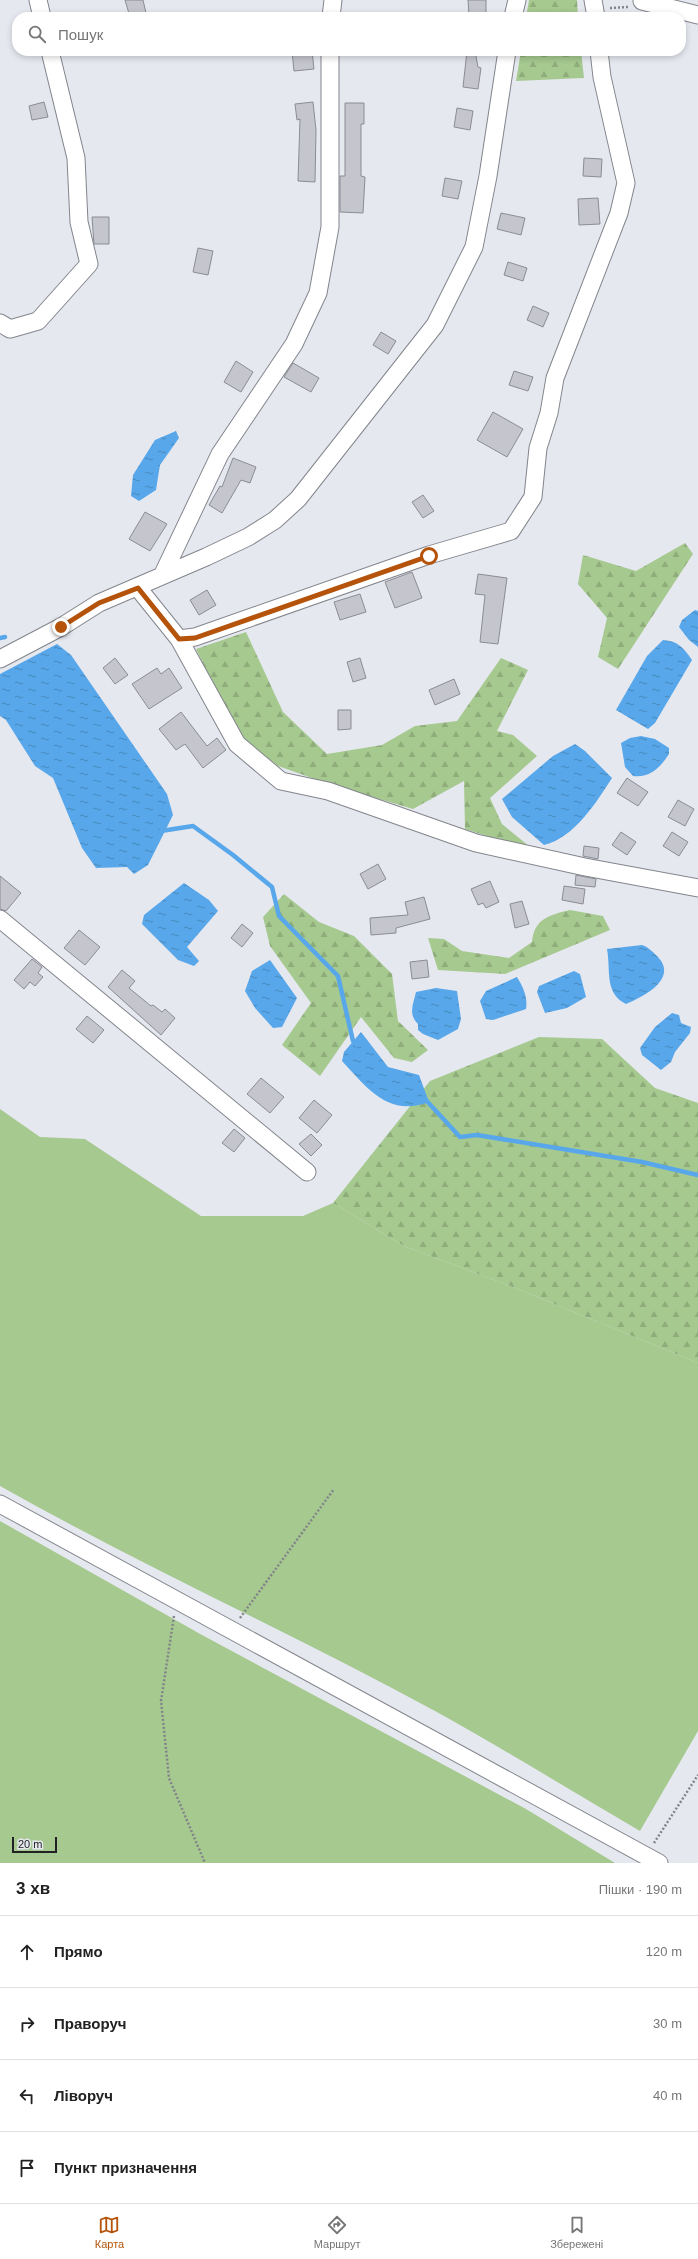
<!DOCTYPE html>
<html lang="uk">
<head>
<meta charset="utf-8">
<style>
  :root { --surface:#fff; --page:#f2f2f2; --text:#222; --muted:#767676; --line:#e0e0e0; --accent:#b45309 }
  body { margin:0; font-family:Arial,sans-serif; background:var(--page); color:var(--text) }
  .scale { position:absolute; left:12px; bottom:10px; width:45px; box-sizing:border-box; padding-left:4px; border:2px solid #212225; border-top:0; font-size:11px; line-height:14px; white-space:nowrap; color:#212225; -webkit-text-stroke:3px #e6e8f0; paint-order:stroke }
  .stop { position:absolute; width:12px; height:12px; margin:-9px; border:3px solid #b45309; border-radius:50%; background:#fff }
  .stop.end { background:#b45309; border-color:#fff; box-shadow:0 1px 4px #0008 }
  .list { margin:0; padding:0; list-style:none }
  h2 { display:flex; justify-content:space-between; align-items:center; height:52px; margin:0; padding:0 16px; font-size:17px }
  h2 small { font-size:13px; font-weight:400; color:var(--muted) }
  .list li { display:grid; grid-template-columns:26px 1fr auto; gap:12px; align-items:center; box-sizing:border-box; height:72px; padding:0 16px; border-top:1px solid var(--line) }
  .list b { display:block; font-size:15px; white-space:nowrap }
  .list em { font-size:13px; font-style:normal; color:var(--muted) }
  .icon { flex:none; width:22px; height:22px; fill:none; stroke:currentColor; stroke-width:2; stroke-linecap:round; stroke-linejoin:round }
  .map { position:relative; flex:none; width:698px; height:1863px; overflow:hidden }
  .search { position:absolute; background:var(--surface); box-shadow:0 2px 6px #0003; left:12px; right:12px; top:12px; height:44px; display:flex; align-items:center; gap:10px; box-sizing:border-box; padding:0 14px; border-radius:16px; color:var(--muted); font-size:15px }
  .sheet { height:340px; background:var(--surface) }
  nav { display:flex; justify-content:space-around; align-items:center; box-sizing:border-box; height:56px; border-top:1px solid var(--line); background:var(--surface); font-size:11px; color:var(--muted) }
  nav a { display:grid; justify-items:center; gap:2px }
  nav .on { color:var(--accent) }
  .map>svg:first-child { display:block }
  .green { fill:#a6c98f }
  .forest { fill:url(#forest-firs) }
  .water { fill:url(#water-ripples) }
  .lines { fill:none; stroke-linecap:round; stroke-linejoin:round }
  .stream { stroke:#58a7ea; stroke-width:4.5 }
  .building { fill:#c4c5cd; stroke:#8b8d94 }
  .minor-casing { stroke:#83858c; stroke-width:19 }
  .path { stroke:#828489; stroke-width:2.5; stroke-dasharray:2 2; stroke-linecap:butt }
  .minor { stroke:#fff; stroke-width:17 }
  .route { stroke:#b45309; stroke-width:5 }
</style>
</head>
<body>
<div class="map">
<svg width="698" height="1863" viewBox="0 0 698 1863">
  <defs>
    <pattern id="forest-firs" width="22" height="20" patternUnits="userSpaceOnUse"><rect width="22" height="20" fill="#a6c98f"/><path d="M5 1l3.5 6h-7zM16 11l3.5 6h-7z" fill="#8fac7b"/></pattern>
    <pattern id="water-ripples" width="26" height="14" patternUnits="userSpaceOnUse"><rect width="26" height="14" fill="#58a7ea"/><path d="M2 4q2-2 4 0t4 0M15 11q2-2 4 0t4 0" fill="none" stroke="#4888bd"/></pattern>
  </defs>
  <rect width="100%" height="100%" fill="#e6e8f0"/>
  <path class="green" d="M0,1109L40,1137L85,1139L201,1216H303L333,1203L404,1246L523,1291L698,1363V1731L640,1831C571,1791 504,1749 435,1711C291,1633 142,1566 0,1486Z
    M0,1521L202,1635L526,1809L615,1863H0Z"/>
  <path class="forest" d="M529,0H577L578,17H526Z
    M521,51H581L584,78L516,81Z
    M685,543L693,554L618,669L598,657L607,618L578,584L583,555L636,571Z
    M246,632L283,712L327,754L382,745L415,726L457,721L501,658L528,670L497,731L513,735L537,756L490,798L502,824L535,851L465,829L464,781L413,809L329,784L278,766L240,738L196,649Z
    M284,894L319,922L354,936L392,974L398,1021L428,1050L412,1062L394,1058L361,1017L320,1076L282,1045L311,1003L270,946L263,917Z
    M570,910L603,916L610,930L505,974L438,970L428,938L444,939L462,951L509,958L532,942C534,919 549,915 570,910Z
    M539,1037L602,1039L655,1088L698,1103V1363L523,1291L404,1246L333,1203L430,1081Z"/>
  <path class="water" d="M176,431L179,438L160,465L156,490L139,501L131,496L133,475L155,440Z
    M695,610L698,611V647L689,640L679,627L682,620Z
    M663,640C678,641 684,648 692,660L655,723L648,729L616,710L647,656Z
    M57,644L71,655L167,794L173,815L148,865L134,874L127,867L96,868L82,848L53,778L35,766L6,720L0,716V674Z
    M641,736L655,739L669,748V754C660,768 650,778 633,776L625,767L621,743L630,738Z
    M575,744L585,751L612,778C596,803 574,838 544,845L512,817L502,799L553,756Z
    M184,883L209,900L218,911L187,947L199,961L194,966L178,960L142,924L144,915Z
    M642,945C648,947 652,951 657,956C679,978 645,996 626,1004C604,993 611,971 607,949Z
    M270,960L297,998L282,1027L273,1028L255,1008L245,991L252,971Z
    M574,971L580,974L586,997L567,1008L545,1013L537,992L539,986Z
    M517,977C523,987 528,997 526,1009L493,1020L486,1019L480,1001L486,991Z
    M436,988L457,991L461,1019L458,1029L438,1040L423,1034L418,1030V1024C408,1014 413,1005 416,992Z
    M672,1013L679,1015L681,1023L691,1027L690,1033L675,1052L671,1062L661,1070L642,1055L640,1048L655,1027Z
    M361,1032L388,1067L419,1075L429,1102C388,1117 368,1089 342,1061L344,1052Z"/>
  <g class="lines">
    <path class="stream" d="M0,638L5,637
      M161,831L193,826L233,855L272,887L279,916L338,976L353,1041L357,1045
      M424,1098L460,1137L477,1135L642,1162L698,1175"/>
  </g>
  <path class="building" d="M125,0H143L146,13L130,17Z
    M468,0H486V14L469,15Z
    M292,51H312L314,69L294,71Z
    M467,51H475L478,67L481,68L478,89L463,87Z
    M44,102L48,117L32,120L29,106Z
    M313,102L316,130L315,182L298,181L300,119L297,120L295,104Z
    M345,103H364V124H361V176L365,177L363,213L340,212V176H345Z
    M457,108L473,111L470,130L454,127Z
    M584,158L602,159L601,177L583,176Z
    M445,178L462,181L458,199L442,196Z
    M598,198L600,224L579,225L578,199Z
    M501,213L525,218L521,235L497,229Z
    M92,217H109V244H94Z
    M198,248L213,251L208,275L193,272Z
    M508,262L527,268L523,281L504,275Z
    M533,306L549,313L543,327L527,320Z
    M381,332L396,341L388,354L373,345Z
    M236,361L253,372L241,392L224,382Z
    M293,363L319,378L311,392L284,377Z
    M514,371L533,377L528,391L509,385Z
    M493,412L523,429L507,457L477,440Z
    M233,458L256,467L250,483L241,480L222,513L209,505L220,486L222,487Z
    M423,495L434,511L423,518L412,502Z
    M145,512L167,524L150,551L129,539Z
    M412,572L422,598L395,608L385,582Z
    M478,574L507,578L498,644L480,642L485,595L475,594Z
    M207,590L216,605L199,615L190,600Z
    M360,594L366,612L340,620L334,602Z
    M115,658L128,675L115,684L103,668Z
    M360,658L366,678L353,682L347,662Z
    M157,668L161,674L169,668L182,688L149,709L132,684Z
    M454,679L460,694L435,705L429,690Z
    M338,710H351V729L338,730Z
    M181,712L207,746L217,738L226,750L203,768L185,744L176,750L159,729Z
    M627,778L648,792L638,806L617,793Z
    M678,800L694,809L685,826L668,817Z
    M621,832L636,842L627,855L612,845Z
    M672,832L688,842L679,856L663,846Z
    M584,846L599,848L598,859L583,856Z
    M378,864L386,879L368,889L360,874Z
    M576,875L596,879L595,887L575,885Z
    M0,876L21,893L6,911L0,909Z
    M490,881L499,902L486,908L483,903L478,905L471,889Z
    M564,886L585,889L583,904L562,900Z
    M424,897L430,919L396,928V933L371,935L370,918L408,915L405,902Z
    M522,901L529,924L515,928L510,904Z
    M242,924L253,933L242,947L231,938Z
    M79,930L100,947L85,965L64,948Z
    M32,959L42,967L38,973L43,977L35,986L30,982L24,989L14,980Z
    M427,960L429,977L412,979L410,962Z
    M122,970L135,981L129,988L151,1006L153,1005L162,1012L165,1009L175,1018L161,1035L108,987Z
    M87,1016L104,1030L93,1043L76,1029Z
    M261,1078L284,1097L270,1113L247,1094Z
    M314,1100L332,1115L317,1133L299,1118Z
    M234,1129L245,1138L234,1152L222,1143Z
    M311,1134L322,1145L311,1156L299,1144Z"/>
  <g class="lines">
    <g class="minor-casing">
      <path id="minor" d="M38,0L42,17
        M593,0L596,17
        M642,1L698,15
        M331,17L333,0
        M513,17L517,0
        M0,323L10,329L38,321L89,264L79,222L76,158L50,51
        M162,576L220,454L294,344L318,293L330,227V51
        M138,588L179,639L237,744L281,781L328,791L476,843L585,867L698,888
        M179,639L195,637L429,555L511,531L533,497L538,448L549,413L555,378L619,213L626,183L602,77L599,51
        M0,659L61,627L99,603L206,557L248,537L275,520L298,499L435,325L474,247L488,176L507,51
        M0,919L307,1172
        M0,1504L659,1863"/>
    </g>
    <path class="path" d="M610,8L628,7
      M174,1616L161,1701L169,1778L205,1863
      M240,1618L334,1489
      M654,1843L698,1775"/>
    <use href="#minor" class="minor"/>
  </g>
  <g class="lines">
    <path class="route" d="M61,627L99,603L138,588L179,639L195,638L429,556"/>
  </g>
</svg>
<div class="scale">20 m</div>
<div class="stop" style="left:429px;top:556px"></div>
<div class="stop end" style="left:61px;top:627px"></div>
<div class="search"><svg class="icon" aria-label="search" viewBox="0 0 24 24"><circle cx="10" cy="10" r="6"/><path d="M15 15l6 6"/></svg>Пошук</div>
</div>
<section class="sheet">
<h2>3 хв<small>Пішки · 190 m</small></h2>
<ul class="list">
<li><svg class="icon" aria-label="ahead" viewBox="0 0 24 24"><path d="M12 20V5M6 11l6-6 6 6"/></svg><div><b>Прямо</b></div><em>120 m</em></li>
<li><svg class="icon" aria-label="right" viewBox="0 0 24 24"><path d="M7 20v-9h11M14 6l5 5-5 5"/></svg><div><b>Праворуч</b></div><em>30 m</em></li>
<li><svg class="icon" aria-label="left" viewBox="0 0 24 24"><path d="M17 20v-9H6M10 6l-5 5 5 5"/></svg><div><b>Ліворуч</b></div><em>40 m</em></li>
<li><svg class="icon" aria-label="arrive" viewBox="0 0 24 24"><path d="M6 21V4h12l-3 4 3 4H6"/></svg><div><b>Пункт призначення</b></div></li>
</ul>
</section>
<nav>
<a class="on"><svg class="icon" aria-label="map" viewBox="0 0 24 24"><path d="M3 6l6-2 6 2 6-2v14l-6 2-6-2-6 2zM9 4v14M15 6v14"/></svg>Карта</a>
<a><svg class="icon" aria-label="directions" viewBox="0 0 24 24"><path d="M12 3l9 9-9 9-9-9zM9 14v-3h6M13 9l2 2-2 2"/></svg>Маршрут</a>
<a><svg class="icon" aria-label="saved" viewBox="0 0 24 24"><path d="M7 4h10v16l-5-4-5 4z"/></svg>Збережені</a>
</nav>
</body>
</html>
